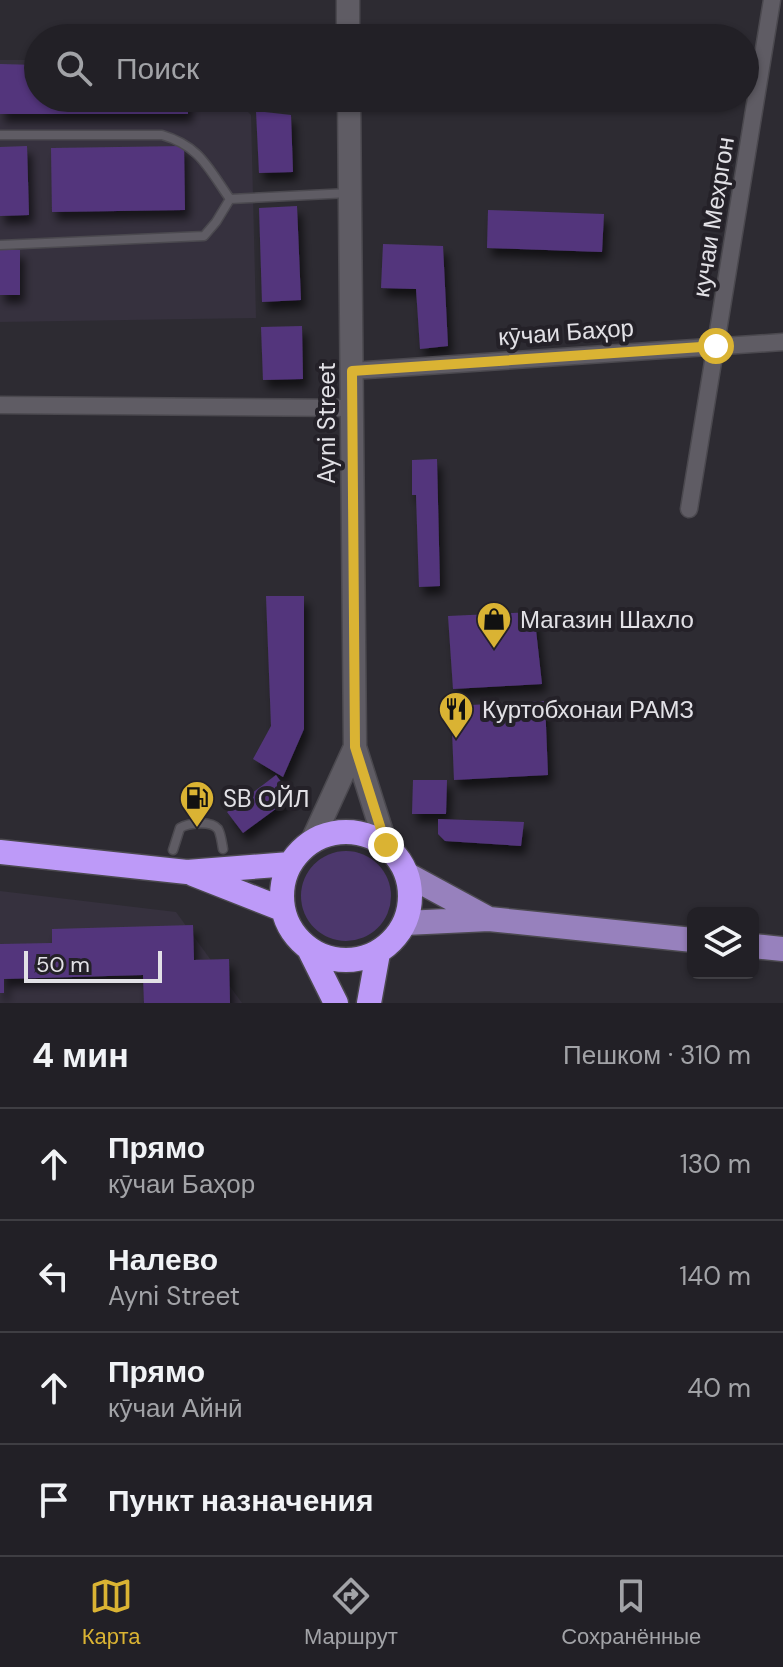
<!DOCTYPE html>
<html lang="ru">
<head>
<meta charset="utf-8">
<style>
  :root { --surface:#222026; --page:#2a282e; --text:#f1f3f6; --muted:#a2a3a7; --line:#3f3e43; --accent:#dab333 }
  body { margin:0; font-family:"DM Sans",sans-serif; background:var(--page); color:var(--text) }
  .controls { position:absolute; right:24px; bottom:24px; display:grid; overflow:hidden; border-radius:12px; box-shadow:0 2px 6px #0004 }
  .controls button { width:72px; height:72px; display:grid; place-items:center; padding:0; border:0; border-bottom:2px solid var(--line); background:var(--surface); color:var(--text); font:40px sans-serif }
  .scale { position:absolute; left:24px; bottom:20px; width:138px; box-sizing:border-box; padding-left:8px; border:4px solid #e2e1e6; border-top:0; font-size:22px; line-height:28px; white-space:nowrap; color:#e2e1e6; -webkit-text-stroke:6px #242128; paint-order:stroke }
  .stop { position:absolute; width:24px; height:24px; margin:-18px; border:6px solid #dab333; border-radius:50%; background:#fff }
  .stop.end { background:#dab333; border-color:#fff; box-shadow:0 2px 8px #0008 }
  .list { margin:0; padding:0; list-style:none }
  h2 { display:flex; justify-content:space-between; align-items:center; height:104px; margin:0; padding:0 32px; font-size:34px }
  h2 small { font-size:26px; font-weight:400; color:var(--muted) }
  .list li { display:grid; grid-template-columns:52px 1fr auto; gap:24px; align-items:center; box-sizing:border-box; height:112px; padding:0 32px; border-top:2px solid var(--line) }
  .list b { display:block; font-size:30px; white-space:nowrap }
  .list p { margin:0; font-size:26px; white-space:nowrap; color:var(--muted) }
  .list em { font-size:26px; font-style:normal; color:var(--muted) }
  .icon { flex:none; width:44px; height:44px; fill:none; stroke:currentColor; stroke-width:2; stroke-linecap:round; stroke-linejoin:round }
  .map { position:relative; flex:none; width:783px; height:1003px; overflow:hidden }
  .search { position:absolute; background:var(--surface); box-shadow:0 2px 6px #0004; left:24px; right:24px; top:24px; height:88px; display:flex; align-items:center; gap:20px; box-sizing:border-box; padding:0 28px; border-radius:44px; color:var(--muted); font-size:30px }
  .sheet { height:552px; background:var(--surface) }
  nav { display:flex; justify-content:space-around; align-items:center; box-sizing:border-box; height:112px; border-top:2px solid var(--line); background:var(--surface); font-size:22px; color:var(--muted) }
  nav a { display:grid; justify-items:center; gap:4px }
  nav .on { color:var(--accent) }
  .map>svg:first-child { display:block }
  .built { fill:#36313e }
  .green { fill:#4c376c }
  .building { fill:#53367b; filter:url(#shadow) }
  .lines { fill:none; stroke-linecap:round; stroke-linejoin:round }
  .lane-casing { stroke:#4b494f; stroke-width:11 }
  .street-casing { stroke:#4b494f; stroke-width:19 }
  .secondary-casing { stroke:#4b494f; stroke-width:25 }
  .primary-casing { stroke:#4b494f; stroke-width:27 }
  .highway-casing { stroke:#4b494f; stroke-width:27 }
  .lane { stroke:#5f5c64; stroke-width:8 }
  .street { stroke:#5f5c64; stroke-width:16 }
  .secondary { stroke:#5f5c64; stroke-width:22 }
  .primary { stroke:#9781bd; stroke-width:24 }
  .highway { stroke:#bd9af8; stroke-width:24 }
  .route { stroke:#dab333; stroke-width:10 }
  .labels { text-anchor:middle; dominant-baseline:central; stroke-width:8; stroke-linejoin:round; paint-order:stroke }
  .street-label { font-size:24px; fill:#e2e1e6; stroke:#242128 }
  .poi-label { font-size:24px; fill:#e2e1e6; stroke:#242128; text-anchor:start }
</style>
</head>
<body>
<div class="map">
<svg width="783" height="1003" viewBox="0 0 783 1003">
  <defs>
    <filter id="shadow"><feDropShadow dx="4.5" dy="8" stdDeviation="4" flood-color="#0009"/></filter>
  </defs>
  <rect width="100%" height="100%" fill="#2d2b32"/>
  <path class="built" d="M0,60H38V98H234L251,115L256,318L0,322Z
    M0,891L176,912L242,1003H0Z"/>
  <path class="green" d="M301 896a45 45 0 1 1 90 0a45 45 0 1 1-90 0Z"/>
  <path class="building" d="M0,64L38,65V98H188V114H0Z
    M256,111L291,115L293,172L259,173Z
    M27,146L29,215L0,216V147Z
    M184,146L185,210L52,212L51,148Z
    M297,206L301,300L262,302L259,208Z
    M488,210L604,214L602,252L487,248Z
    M383,244L443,246L448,346L420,349L416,289L381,288Z
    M0,250H20V295H0Z
    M302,326L303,379L263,380L261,327Z
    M437,459L440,586L419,587L416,495H412V460Z
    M266,596H304V729L283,777L253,759L271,726Z
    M534,612L542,684L453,689L448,616Z
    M545,701L548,775L454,780L451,706Z
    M276,775L292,797L243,833L227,812Z
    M413,780H447L446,814H412Z
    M438,819L524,822L521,846L445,841L438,834Z
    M193,925L194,960L229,959L230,1003H144L143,975L4,979V993H0V944L52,943V929Z"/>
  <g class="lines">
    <g class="lane-casing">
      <path id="lane" d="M0,135H162C200,146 208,168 230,199
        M230,199L349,193
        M0,245L204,236L216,222L230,199
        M173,850L180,828C188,823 211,820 218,829C221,834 222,844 223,849"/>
    </g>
    <g class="street-casing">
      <path id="street" d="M352,371L783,342
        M0,405L352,408
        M689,509L772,0"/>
    </g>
    <g class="secondary-casing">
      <path id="secondary" d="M348,0V38
        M349,98L355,747
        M312,841L355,747L386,845"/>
    </g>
    <g class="primary-casing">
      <path id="primary" d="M489,919L693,940
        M405,923L489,919L408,875
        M753,946L783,949"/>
    </g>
    <g class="highway-casing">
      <path id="highway" d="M282 896a64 64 0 1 1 128 0a64 64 0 1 1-128 0Z
        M0,852L187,872L290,864
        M193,874L282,909
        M310,951L336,1003
        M369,1003L378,953"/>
    </g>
    <use href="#lane" class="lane"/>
    <use href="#street" class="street"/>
    <use href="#secondary" class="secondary"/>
    <use href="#primary" class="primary"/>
    <use href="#highway" class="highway"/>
  </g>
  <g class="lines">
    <path class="route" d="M386,845L355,747L352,371L716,346"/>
  </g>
  <defs>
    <g id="shop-pin" transform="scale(1.8)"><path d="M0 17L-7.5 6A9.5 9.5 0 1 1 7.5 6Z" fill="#dab333" stroke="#242128"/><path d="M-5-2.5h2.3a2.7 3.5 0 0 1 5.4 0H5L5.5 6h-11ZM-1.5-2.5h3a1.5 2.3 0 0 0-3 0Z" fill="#111"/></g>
    <g id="restaurant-pin" transform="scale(1.8)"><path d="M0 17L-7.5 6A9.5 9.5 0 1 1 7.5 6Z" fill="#dab333" stroke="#242128"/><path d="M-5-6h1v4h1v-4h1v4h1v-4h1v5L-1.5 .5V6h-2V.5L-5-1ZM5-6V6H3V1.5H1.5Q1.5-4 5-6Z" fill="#111"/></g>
    <g id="fuel-pin" transform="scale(1.8)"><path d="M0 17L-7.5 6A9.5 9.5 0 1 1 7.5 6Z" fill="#dab333" stroke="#242128"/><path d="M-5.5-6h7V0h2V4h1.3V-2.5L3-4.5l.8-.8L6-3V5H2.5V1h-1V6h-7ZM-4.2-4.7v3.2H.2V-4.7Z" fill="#111"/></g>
  </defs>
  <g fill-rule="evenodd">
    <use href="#shop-pin" x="494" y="619"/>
    <use href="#restaurant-pin" x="456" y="709"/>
    <use href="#fuel-pin" x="197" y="798"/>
  </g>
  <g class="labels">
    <g class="street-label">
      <text transform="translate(713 217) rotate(-81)">кучаи Мехргон</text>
      <text transform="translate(566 332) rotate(-4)">кӯчаи Баҳор</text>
      <text transform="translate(326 423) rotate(-90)">Ayni Street</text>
    </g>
    <g class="poi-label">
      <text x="520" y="619">Магазин Шахло</text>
      <text x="482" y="709">Куртобхонаи РАМЗ</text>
      <text x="223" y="798">SB ОЙЛ</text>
    </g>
  </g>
</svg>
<div class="controls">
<button><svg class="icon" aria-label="layers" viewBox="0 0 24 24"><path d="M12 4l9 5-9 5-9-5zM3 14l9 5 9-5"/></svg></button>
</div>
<div class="scale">50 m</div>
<div class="stop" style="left:716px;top:346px"></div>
<div class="stop end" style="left:386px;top:845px"></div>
<div class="search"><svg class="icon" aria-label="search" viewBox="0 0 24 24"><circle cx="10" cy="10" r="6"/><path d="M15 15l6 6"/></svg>Поиск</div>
</div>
<section class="sheet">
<h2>4 мин<small>Пешком · 310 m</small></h2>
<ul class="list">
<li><svg class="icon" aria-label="ahead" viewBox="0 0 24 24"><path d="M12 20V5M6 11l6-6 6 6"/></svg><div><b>Прямо</b><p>кӯчаи Баҳор</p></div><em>130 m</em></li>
<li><svg class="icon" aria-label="left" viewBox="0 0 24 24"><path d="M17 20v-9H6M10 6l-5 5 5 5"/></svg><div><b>Налево</b><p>Ayni Street</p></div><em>140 m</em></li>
<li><svg class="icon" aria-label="ahead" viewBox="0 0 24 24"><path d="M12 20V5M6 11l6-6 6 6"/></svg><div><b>Прямо</b><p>кӯчаи Айнӣ</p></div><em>40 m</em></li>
<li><svg class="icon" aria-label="arrive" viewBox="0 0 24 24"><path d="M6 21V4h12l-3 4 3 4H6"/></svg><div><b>Пункт назначения</b></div></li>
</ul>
</section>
<nav>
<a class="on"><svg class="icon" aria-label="map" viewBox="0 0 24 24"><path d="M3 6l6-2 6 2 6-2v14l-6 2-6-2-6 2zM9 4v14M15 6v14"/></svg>Карта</a>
<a><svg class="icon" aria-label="directions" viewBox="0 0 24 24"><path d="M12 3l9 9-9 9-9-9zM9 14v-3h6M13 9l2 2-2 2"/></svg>Маршрут</a>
<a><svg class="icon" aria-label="saved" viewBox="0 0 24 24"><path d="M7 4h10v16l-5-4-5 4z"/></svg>Сохранённые</a>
</nav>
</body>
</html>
